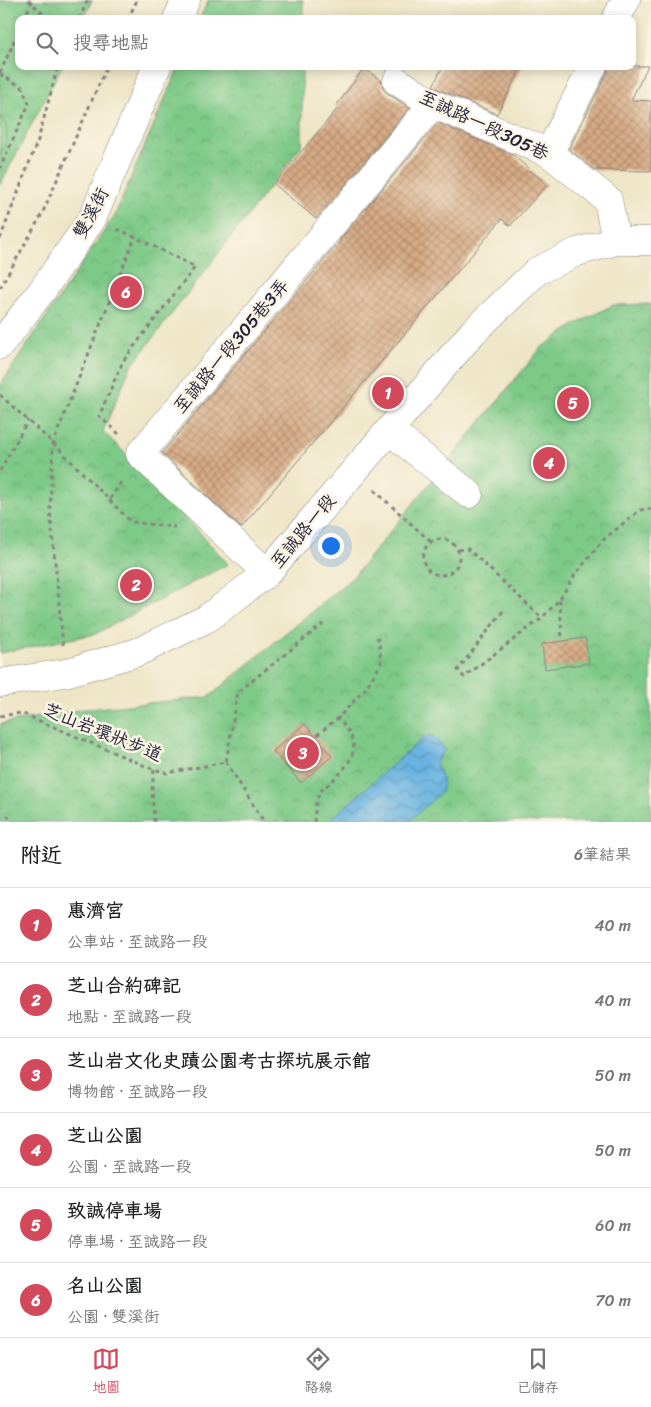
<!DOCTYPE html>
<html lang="zh-TW">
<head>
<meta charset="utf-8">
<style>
  :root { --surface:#fff; --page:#f2f2f2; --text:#202124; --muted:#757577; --line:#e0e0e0; --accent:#d1495b }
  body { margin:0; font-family:Sriracha,"LXGW WenKai TC",sans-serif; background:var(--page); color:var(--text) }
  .you { position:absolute; left:330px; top:545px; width:18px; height:18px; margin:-12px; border:4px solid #fff; border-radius:50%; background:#1a73e8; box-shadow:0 0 0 8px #1a73e833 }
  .badge { display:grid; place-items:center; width:32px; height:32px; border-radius:50%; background:var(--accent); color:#fff; font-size:16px; font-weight:700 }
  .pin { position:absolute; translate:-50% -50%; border:2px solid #fff; box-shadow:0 1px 5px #0006 }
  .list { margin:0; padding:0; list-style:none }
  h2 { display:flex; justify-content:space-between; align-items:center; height:65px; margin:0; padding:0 20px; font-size:21px }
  h2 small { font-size:16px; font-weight:400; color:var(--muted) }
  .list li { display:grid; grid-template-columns:32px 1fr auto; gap:15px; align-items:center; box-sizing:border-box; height:75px; padding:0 20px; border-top:1px solid var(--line) }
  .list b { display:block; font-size:19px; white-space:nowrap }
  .list p { margin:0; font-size:16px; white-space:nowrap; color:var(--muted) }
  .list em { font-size:16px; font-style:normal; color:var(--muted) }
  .icon { flex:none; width:28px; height:28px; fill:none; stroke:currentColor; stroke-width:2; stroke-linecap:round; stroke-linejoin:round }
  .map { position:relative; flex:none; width:651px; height:822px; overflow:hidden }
  .search { position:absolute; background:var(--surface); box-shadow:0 2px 12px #0003; left:15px; right:15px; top:15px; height:55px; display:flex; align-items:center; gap:12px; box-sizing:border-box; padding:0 18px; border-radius:10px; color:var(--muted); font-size:19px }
  .sheet { height:515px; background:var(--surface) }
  nav { display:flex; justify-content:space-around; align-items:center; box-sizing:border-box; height:70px; border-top:1px solid var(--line); background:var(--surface); font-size:14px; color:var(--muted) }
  nav a { display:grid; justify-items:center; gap:2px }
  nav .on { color:var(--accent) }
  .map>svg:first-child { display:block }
  .park { fill:url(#park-crowns); stroke:#507661 }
  .pitch { fill:#7dc987; stroke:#507661 }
  .water { fill:url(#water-waves); stroke:#456a8e }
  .building { fill:url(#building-cross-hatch) }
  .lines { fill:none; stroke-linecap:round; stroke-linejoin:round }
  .minor-casing { stroke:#888480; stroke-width:29 }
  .path { stroke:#888480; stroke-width:3; stroke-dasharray:4 4; stroke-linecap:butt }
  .minor { stroke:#fff; stroke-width:28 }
  .labels { text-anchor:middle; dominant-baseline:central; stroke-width:5; stroke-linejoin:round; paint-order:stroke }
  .street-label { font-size:18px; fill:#22223b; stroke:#fcf5e5 }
</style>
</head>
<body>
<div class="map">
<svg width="651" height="822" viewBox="0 0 651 822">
  <defs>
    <pattern id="park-crowns" width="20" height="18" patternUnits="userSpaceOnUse" patternTransform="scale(1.25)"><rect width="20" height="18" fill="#7dc987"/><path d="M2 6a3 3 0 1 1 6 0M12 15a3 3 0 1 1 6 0" fill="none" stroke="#6cac75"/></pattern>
    <pattern id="water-waves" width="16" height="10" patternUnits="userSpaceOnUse" patternTransform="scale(1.25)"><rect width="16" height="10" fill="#68b3e1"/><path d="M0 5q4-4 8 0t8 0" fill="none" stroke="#5591b8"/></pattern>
    <pattern id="building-cross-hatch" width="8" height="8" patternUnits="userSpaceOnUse" patternTransform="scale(1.25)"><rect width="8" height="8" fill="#d7ab85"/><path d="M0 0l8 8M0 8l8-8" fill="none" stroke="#ae8b6e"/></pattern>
  </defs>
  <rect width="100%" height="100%" fill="#fcf5e5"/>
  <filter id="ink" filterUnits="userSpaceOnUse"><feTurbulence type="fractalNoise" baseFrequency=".02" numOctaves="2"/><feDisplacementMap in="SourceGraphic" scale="10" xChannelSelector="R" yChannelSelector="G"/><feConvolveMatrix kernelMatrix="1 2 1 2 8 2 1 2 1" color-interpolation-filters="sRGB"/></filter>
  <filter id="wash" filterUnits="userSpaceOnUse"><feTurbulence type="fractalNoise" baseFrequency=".0096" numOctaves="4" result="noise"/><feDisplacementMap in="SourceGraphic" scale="20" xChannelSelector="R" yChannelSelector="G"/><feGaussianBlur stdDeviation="1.12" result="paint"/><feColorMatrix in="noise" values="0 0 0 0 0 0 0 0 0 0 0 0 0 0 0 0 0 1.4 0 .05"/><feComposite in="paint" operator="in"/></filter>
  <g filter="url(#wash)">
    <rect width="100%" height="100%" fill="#eee5c6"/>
    <path class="park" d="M0,0H92L84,19H19V66H62L0,185Z
      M208,0H303V19H200Z
      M179,66H302V145L130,368L103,431L162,491L228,564L95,634L0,653V385L115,215Z
      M651,304V822H0V724L77,710L209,697L353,577L541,348L576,324L613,305Z"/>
    <path class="pitch" d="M0,116C12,131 6,142 0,157Z"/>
    <path class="water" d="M432,735L445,749L436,762L443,784L441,792L408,822H328L424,737Z"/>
    <g id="blocks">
      <path class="building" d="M443,66H522L497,114L440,90L433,86Z
        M608,66H648L631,100L651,101V171L595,170L569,149L607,73Z
        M364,68L382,81L383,89L388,94L410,108L316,219L274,184L338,108L336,106Z
        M438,123L513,155L547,185L510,226L502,219L241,528L162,453L341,240L340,239Z
        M585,638L589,663L545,669L542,644Z
        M305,724L332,756L301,783L273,751Z"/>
    </g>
  </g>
  <g filter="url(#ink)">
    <use href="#blocks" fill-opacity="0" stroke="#888480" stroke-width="1"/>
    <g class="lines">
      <g class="minor-casing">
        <path id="minor" d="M177,19L186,0
          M616,19L626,0
          M397,81L433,104L549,153L608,200L616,241
          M549,153L593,66
          M0,345L41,292L92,219L157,66
          M389,430L469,494
          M267,573L140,454L433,104
          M0,683L65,673L138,652L208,618L267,573L473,332L537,271L577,252L616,241H651"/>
      </g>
      <path class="path" d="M28,0L31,2L48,19
        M24,19L32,1
        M79,19L88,0
        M128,19L137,0
        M0,73L19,30
        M0,74L22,87L29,104L0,168
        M0,239L38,140L58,66
        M0,288L42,214L107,66
        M0,395L53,443L131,522L175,527
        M119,434L99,416L123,361L195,267L135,237
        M0,471L28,420
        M374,490L431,542
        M110,499L123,479
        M423 557a18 18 0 1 1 36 0a18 18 0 1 1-36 0Z
        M458,550L468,549L542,618
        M560,600L562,639
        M503,611L458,670L464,677L542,618L560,599L574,576L603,540L640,510L651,509
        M63,645L50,510L53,443L135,237L117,229
        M0,716L21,713L150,768L167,773L226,762L238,692L323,624
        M317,735L338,718L365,689L381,664L379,640L375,635
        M226,762L264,822
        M0,813H1
        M7,815L12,822
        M154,822L152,790L154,769
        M314,822L316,803L320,791C336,778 363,757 350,734C347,728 342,723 338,718"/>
      <use href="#minor" class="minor"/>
    </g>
  </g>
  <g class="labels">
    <g class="street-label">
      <text transform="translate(484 125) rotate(25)">至誠路一段305巷</text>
      <text transform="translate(91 213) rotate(-62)">雙溪街</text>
      <text transform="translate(231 346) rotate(-50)">至誠路一段305巷3弄</text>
      <text transform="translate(303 531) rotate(-50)">至誠路一段</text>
      <text transform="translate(103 732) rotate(22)">芝山岩環狀步道</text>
    </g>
  </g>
</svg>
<div class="you"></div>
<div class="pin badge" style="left:388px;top:393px">1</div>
<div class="pin badge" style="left:136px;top:585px">2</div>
<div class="pin badge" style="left:303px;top:753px">3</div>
<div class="pin badge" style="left:549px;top:463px">4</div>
<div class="pin badge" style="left:573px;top:403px">5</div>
<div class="pin badge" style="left:126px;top:292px">6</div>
<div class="search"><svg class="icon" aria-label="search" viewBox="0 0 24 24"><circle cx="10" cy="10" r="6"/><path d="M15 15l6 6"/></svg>搜尋地點</div>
</div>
<section class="sheet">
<h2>附近<small>6筆結果</small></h2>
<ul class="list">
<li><span class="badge">1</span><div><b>惠濟宮</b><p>公車站 · 至誠路一段</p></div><em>40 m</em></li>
<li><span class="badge">2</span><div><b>芝山合約碑記</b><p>地點 · 至誠路一段</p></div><em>40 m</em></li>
<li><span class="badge">3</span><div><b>芝山岩文化史蹟公園考古探坑展示館</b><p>博物館 · 至誠路一段</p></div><em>50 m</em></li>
<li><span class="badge">4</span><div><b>芝山公園</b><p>公園 · 至誠路一段</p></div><em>50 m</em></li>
<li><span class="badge">5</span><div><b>致誠停車場</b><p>停車場 · 至誠路一段</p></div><em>60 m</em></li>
<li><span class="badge">6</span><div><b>名山公園</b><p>公園 · 雙溪街</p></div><em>70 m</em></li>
</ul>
</section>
<nav>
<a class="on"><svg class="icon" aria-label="map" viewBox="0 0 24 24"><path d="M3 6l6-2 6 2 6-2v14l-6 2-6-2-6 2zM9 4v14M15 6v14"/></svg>地圖</a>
<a><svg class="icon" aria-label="directions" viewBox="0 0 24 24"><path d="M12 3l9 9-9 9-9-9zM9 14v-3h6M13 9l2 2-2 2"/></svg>路線</a>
<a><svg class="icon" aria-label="saved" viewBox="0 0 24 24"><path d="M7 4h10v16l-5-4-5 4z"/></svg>已儲存</a>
</nav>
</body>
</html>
